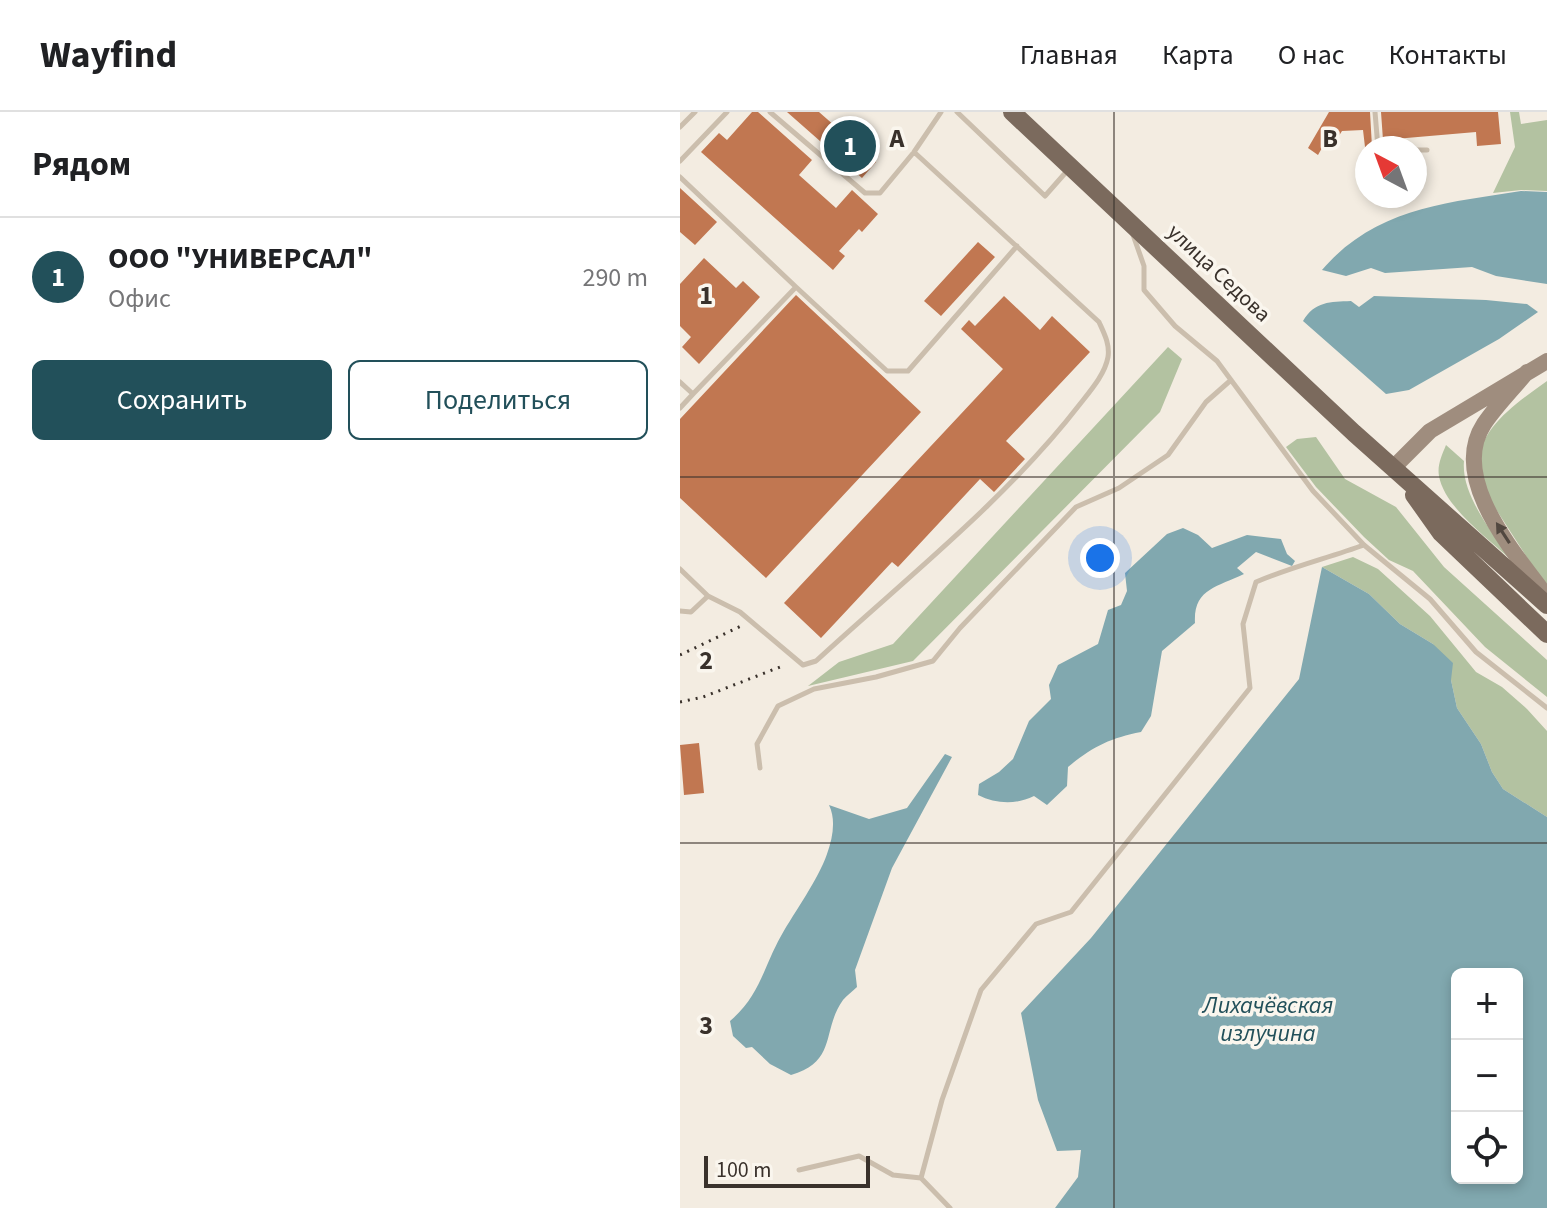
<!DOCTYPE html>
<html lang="ru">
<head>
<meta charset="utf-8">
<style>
  :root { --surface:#fff; --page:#f6f6f6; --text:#202124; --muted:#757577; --line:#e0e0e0; --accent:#22505a }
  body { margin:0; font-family:"Source Sans 3",sans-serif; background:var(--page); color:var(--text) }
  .controls { position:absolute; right:24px; bottom:24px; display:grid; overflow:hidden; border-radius:12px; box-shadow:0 4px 12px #0003 }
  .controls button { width:72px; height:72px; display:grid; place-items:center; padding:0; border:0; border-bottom:2px solid var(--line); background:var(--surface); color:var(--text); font:40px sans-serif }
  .compass { position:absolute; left:675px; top:24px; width:72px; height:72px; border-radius:50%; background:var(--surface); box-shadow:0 4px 12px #0003; rotate:319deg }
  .scale { position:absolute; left:24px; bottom:20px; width:166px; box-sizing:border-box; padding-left:8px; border:4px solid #39312b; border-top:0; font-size:22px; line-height:28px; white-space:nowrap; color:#39312b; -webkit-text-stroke:6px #faf6ee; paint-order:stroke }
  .you { position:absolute; left:420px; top:446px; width:28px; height:28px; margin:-20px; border:6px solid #fff; border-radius:50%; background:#1a73e8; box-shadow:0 0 0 12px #1a73e833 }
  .badge { display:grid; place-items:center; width:52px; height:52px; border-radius:50%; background:var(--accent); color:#fff; font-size:26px; font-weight:700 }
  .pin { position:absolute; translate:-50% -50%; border:4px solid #fff; box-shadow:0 2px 8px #0006 }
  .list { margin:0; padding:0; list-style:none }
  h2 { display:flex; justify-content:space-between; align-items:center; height:104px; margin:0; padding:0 32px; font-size:34px }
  h2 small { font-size:26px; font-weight:400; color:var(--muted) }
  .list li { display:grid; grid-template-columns:52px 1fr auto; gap:24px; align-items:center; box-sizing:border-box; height:120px; padding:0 32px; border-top:2px solid var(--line) }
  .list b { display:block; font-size:30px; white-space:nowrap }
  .list p { margin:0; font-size:26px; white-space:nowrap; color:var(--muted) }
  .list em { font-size:26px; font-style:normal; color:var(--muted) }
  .actions { display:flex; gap:16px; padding:24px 32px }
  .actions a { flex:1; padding:18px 0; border:2px solid var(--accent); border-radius:12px; text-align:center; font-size:28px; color:var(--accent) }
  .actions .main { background:var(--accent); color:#fff }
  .icon { flex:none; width:44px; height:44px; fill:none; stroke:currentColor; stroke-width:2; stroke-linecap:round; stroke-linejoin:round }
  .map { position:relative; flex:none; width:867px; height:1096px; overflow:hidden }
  header { display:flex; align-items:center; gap:48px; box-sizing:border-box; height:112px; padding:0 40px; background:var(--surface); border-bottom:2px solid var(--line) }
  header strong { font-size:38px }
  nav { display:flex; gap:44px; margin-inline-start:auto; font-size:28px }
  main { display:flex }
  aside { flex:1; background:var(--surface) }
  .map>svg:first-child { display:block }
  .green { fill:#b3c2a1 }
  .water { fill:#81a8af; fill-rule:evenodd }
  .building { fill:#c17751 }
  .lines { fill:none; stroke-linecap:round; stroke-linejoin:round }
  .lane { stroke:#cbbead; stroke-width:5 }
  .secondary { stroke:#9f8d7e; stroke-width:16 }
  .primary { stroke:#7b6a5d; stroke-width:18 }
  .rail { stroke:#39312b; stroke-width:3; stroke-dasharray:2 6; stroke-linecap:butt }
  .oneway { fill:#524840 }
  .grid { fill:none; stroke:#39312b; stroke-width:2; stroke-opacity:0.55 }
  .labels { text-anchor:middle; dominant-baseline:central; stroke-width:7; stroke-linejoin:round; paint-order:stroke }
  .street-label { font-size:22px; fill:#39312b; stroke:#faf6ee }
  .water-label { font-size:24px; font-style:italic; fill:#22505a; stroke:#faf6ee }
  .grid-label { font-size:26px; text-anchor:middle; font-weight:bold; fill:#39312b; stroke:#faf6ee; stroke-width:7; stroke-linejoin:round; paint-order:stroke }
</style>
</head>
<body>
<header>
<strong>Wayfind</strong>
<nav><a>Главная</a><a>Карта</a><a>О нас</a><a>Контакты</a></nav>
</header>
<main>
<aside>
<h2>Рядом<small></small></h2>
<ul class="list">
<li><span class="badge">1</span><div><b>ООО &quot;УНИВЕРСАЛ&quot;</b><p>Офис</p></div><em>290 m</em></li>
</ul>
<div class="actions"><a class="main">Сохранить</a><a>Поделиться</a></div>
</aside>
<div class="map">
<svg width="867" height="1096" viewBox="0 0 867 1096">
  <rect width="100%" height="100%" fill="#f3ece1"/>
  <path class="green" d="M830,0H839L841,12L867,8V79L841,78L813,81L835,35Z
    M488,235L502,247L480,300L233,549L128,574L159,550L213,532Z
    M867,269V472L861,467L799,371C789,322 832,294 867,269Z
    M636,325L665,367L716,395L764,455L867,548V585L805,535L733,459L709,448L684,425L636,375L606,335L617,327Z
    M766,333L784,349C781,383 811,417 828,445C806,425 764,394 759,364C757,353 762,343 766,333Z
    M673,445L698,457L750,504L796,560L822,575L847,597L867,619V705L823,677L812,660L801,632L777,596L771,568L753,532L720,512L689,482L642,455Z"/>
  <path class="water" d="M841,79L867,80V172L816,164L792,155L705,161L691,156L666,164L642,158C695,96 766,91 841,79Z
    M694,184L806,188L847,192L858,200L819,227L729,278L706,282L623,209C635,189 650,190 671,189L679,195Z
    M503,416L518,423L532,436L567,423L601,427L607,442L615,449L612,454L576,440L557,456L564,462C537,475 513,477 515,511L482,539L471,604L461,620C430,626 412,635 388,655L387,674L367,693L354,684C336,693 316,692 298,683L299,672L319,660L333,647L349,609L371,587L369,573L378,553L418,532L428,498L441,493L447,479L445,461L487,422Z
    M642,455L689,482L720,512L753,532L773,551L771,568L777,596L801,632L812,660L823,677L867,705V1096H375L398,1065L401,1038L377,1039L358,988L341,901L411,826L619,567ZM777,862H837V1066H777Z
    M265,642L272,645L212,756L175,858L177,875C173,879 167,883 163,888C141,919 158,949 111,963L90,952L72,935L66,936L53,924L50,909C80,884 83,856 101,824C115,799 138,768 147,742C153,726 156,707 149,693L189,707L227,696Z"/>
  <path class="building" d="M72,0H78L132,48L119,63L156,96L172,78L198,102L182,120L179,117L159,139L165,144L153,158L21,40L39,21L47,28Z
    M107,0H139L196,50L182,66Z
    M649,0H690L692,35H685L683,18L662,19L655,30L647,27L638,43L628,36Z
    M701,0H818L821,32L797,34L796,20L703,28Z
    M0,76L37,110L15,133L0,120Z
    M298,130L315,145L261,204L244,189Z
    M24,146L56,176L63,169L80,185L19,252L2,235L11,225L0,214V172Z
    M116,183L241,300L86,466L0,386V307Z
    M324,184L360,218L372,204L410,240L326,329L345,347L316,378L314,380L300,367L218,455L212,450L141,526L104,491L323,257L281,217L289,208L295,214Z
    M19,631L24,681L4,683L0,633Z"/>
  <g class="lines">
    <path class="lane" d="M90,0L185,81H200L234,40L261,0
      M277,0L365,84L387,59
      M695,0L698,36
      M0,15L15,0
      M735,38H747
      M0,49L47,0
      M0,65L116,175L13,282
      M452,120L464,154V178L495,214L537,249L633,379L684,433L750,487L796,540L867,596
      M116,175L207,259H228L337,134
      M0,270L13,282L0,296
      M0,457L28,484L60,500L123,553L136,549C225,467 326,388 400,292C411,278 425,262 428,245C430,232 424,221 419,210L234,40
      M0,499L11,500L28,484
      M80,656L77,632L98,594L134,577L196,565L253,549L280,516L396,395L439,376L488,343L526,290L551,268
      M119,1058L179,1044L213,1063L241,1066
      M270,1096L241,1066L262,988L301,878L356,812L391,800L570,576L563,512L576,470C611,455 648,446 684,433"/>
    <path class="secondary" d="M847,260C833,277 816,294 804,312C768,367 836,442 867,485
      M714,355L750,319L867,249"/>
    <path class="primary" d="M332,0L674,321L867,493
      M734,383L761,421L867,522"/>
    <path class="rail" d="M0,543L61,514
      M0,590L23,585L100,555"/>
  </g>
  <defs><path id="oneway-solid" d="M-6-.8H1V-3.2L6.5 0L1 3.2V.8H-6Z" transform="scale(2)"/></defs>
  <use class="oneway" href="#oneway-solid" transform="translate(823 421) rotate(-123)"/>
  <path class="grid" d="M434,0V1096M0,365H867M0,731H867"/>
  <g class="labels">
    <g class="street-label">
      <text transform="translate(539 161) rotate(43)">улица Седова</text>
    </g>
    <g class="water-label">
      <text x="588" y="893">Лихачёвская<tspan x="588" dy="28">излучина</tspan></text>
    </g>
  </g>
  <g class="grid-label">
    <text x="217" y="35">A</text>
    <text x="650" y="35">B</text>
    <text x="26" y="192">1</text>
    <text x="26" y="557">2</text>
    <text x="26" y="922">3</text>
  </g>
</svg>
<div class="controls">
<button>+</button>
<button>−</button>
<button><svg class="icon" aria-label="locate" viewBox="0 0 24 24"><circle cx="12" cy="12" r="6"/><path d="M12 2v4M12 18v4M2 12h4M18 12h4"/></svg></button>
</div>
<svg class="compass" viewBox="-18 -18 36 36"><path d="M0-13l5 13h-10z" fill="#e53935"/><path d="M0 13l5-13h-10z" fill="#757577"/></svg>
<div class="scale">100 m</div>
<div class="you"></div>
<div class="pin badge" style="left:170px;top:34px">1</div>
</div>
</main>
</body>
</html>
